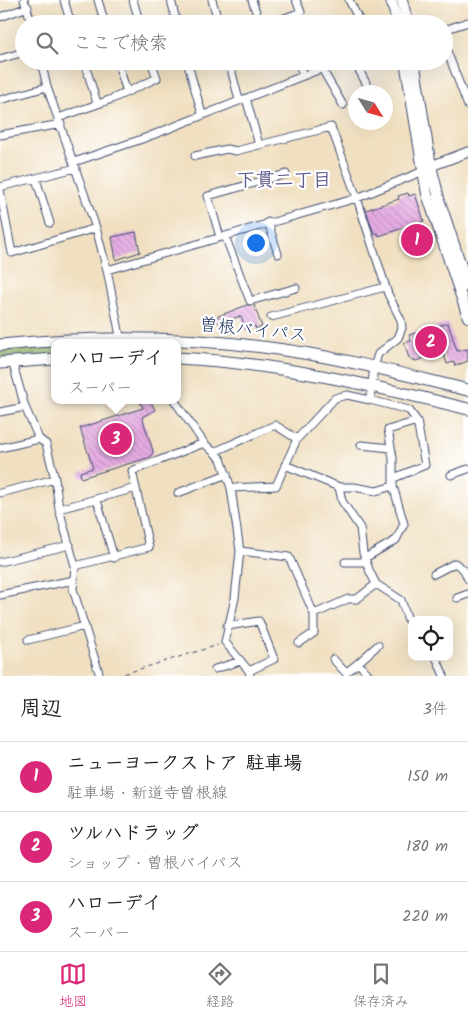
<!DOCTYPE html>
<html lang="ja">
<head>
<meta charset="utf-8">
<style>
  :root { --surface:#fff; --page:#f6f6f6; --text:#222; --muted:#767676; --line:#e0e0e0; --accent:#db2777 }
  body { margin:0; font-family:Kalam,"Klee One",sans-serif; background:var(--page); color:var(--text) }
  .controls { position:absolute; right:15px; bottom:15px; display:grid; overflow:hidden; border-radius:10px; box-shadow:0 5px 20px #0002 }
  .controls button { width:45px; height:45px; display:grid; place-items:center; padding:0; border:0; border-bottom:1px solid var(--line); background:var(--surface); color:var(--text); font:25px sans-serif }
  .compass { position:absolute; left:348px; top:85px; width:45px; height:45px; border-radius:50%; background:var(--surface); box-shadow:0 5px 20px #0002; rotate:127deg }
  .you { position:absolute; left:255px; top:242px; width:18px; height:18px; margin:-12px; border:4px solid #fff; border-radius:50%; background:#1a73e8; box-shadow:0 0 0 8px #1a73e833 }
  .badge { display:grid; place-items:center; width:32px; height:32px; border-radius:50%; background:var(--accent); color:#fff; font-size:16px; font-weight:700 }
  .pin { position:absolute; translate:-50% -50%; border:2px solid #fff; box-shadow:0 1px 5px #0006 }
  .popup { position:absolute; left:51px; top:339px; width:130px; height:65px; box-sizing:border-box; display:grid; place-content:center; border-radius:10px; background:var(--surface); filter:drop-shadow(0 1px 4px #0005); font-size:16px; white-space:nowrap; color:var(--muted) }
  .popup b { font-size:19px; color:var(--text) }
  .popup::after { content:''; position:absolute; left:50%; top:100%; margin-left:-10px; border:10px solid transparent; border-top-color:var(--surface) }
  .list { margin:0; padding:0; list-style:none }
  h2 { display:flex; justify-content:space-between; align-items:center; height:65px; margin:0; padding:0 20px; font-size:21px }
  h2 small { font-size:16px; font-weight:400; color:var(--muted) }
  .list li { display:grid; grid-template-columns:32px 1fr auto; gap:15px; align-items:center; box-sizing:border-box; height:70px; padding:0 20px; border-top:1px solid var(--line) }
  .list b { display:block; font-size:19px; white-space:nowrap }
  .list p { margin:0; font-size:16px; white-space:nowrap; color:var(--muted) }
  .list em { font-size:16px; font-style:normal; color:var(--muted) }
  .icon { flex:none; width:28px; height:28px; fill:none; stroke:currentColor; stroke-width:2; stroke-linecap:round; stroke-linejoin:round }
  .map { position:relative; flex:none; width:468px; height:676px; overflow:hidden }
  .search { position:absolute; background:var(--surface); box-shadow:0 5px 20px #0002; left:15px; right:15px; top:15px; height:55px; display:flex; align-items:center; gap:12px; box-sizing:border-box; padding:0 18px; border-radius:28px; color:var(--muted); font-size:19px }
  .sheet { height:275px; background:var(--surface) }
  nav { display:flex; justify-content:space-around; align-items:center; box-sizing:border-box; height:70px; border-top:1px solid var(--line); background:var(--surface); font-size:14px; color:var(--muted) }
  nav a { display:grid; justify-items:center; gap:2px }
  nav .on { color:var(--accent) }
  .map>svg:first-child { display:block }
  .forest { fill:url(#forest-firs); stroke:#506c5d }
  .building { fill:url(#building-back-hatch) }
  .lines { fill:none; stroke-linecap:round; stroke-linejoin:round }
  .minor-casing { stroke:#3b496d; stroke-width:9 }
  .tertiary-casing { stroke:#3b496d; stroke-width:11 }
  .secondary-casing { stroke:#3b496d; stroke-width:12 }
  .trunk-casing { stroke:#3b496d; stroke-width:13 }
  .path { stroke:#3b496d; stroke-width:1; stroke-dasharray:4 4; stroke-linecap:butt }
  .minor { stroke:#fff; stroke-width:7 }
  .tertiary { stroke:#fff; stroke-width:9 }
  .secondary { stroke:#fff; stroke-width:10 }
  .trunk { stroke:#fff; stroke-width:11 }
  .labels { text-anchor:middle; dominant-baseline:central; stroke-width:4.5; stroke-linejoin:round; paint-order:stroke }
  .street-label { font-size:18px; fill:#1b2f5e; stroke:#fff }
  .neighbourhood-label { font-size:19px; font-weight:bold; fill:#625b8d; stroke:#fff }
</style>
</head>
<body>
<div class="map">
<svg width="468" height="676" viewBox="0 0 468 676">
  <defs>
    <pattern id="forest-firs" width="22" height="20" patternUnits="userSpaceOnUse" patternTransform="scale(1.25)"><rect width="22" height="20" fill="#86a85c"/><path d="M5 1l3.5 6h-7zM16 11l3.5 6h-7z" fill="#6d894f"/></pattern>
    <pattern id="building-back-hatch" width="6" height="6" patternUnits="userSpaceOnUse" patternTransform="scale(1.25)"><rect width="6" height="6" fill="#e7ade4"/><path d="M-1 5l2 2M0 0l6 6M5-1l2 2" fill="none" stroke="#ba8dbc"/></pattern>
  </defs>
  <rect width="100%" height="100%" fill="#fff"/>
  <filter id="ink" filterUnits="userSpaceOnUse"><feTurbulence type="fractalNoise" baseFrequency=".02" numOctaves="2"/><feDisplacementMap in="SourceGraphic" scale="10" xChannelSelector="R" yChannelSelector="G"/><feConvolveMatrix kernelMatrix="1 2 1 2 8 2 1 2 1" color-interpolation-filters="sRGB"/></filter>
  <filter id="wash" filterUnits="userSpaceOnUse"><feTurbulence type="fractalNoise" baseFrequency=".0096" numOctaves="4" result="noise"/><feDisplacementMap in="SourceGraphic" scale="20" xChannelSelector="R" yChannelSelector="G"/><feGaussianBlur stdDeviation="1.12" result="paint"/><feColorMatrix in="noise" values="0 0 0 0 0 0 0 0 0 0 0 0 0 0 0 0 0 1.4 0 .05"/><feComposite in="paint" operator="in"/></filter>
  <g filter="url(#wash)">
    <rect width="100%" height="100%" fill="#f0dfc0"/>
    <path class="forest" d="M55,345V354L0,359V350Z"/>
    <g id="blocks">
      <path class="building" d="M408,193L409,196L415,194L424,221L379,236L378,233L374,234L366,210L399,199L398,196Z
        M136,232L140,252L116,260L112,237Z
        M247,305H254L262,327L256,329L255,326L246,330L241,316L218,323L216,317Z
        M448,323L457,351L468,349V361L455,366L454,362L447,364L443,352L416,361L409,358L404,343L411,341L409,335Z
        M139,400H150L155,410L142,417L153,451L151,457L81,478L80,472L93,468L80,428L143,408Z"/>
    </g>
  </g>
  <g filter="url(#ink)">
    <use href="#blocks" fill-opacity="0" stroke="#3b496d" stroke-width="1"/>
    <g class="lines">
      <g class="minor-casing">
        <path id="minor" d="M24,0L32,24
          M64,0L71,24
          M98,0L105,24
          M133,0L140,24
          M171,0L177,24
          M212,0L219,24
          M252,0L260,24
          M349,0L361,24
          M0,17L28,7
          M282,19L301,12L296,0
          M270,24L282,19L284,24
          M444,30L468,22
          M444,43L468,106
          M0,59L24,52
          M41,61L47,87L96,228L107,270L121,341
          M84,61L97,103
          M117,61L127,92
          M187,61L202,114
          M229,61L239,100
          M298,61L303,76
          M354,61L366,83
          M322,69L343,105
          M0,100L47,87
          M58,118L112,99L157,78L151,61
          M0,135L61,124
          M195,156L227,149L236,151L259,145
          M74,162L145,138L341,61
          M36,179L50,223
          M0,187L76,168
          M0,190L12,253L96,228
          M268,222L278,254
          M225,236L250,301L296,288
          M220,237L208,196L286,174
          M107,270L357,198L426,170
          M271,317L385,287
          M12,361L25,407L39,439L46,444L55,479L59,509L75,566L73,589L100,676
          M174,400L204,443L221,459L231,488L240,551L235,598L225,642L249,671L250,676
          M0,412L25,407
          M361,445L391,448
          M0,448L39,439
          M214,452L275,425L297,439
          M285,465L339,487L342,501L360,528L363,553L370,572L376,584L401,600L412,631
          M451,475L468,469
          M394,478L425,465L417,421
          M339,487H354L376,491L393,486
          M231,488L276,486L297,439L335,398L347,395L370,400L374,367L378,354L398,338L402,328L401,320L388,294L357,198L331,127L259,145L246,98
          M0,493L55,479
          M178,493L227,474
          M97,500L114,558
          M59,509L136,488
          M240,551L289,557L314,614V633L299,643
          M365,558L396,540L404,524L393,486V458L388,430L417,421L409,410L370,400
          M0,562L70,545
          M345,562H366
          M75,566L149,547L132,471L204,443
          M434,574L455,563L464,570L468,579
          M0,595L74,580
          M457,598L468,594
          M314,614L348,599H357L376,584
          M227,626L259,621L274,659L249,671
          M28,640L85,626
          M436,657L444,676
          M333,659L346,673L358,663
          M215,669L241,661
          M370,676L358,663L378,645"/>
      </g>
      <g class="tertiary-casing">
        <path id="tertiary" d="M431,166L468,152"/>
      </g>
      <g class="secondary-casing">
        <path id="secondary" d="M391,0L398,24
          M402,0L408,24
          M405,61L427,194L468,317
          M414,61L431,166L440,202L468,287"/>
      </g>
      <g class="trunk-casing">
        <path id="trunk" d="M0,345C96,336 195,336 291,351C351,360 409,376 468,390
          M177,358C277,363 372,385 468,409
          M0,363L55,359"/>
      </g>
      <path class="path" d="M117,676L218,645"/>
      <use href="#minor" class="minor"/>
      <use href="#tertiary" class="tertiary"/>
      <use href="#secondary" class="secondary"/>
      <use href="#trunk" class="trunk"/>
    </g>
  </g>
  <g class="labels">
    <g class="street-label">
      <text transform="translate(253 331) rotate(6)">曽根バイパス</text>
    </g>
    <g class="neighbourhood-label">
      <text x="284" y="181">下貫二丁目</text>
    </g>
  </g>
</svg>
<div class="controls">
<button><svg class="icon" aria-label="locate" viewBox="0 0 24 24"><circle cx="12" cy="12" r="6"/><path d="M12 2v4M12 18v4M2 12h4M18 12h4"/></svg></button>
</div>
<svg class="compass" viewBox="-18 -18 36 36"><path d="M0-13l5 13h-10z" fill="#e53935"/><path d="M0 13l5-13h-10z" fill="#767676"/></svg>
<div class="you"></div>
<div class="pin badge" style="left:417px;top:240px">1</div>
<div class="pin badge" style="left:431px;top:342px">2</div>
<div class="pin badge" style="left:116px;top:439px">3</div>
<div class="popup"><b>ハローデイ</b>スーパー</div>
<div class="search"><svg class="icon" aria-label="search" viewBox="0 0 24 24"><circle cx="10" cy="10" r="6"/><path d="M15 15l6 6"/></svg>ここで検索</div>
</div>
<section class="sheet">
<h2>周辺<small>3件</small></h2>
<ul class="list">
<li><span class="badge">1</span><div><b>ニューヨークストア 駐車場</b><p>駐車場 · 新道寺曽根線</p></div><em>150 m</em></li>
<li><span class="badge">2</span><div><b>ツルハドラッグ</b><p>ショップ · 曽根バイパス</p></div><em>180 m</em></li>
<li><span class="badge">3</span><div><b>ハローデイ</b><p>スーパー</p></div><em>220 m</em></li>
</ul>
</section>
<nav>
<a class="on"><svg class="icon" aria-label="map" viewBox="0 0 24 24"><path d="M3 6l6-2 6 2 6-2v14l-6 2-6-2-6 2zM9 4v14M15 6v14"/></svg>地図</a>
<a><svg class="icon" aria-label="directions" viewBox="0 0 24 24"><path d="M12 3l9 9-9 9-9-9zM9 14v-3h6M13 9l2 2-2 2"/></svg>経路</a>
<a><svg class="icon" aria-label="saved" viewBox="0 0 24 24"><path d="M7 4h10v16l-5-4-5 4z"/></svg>保存済み</a>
</nav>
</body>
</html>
